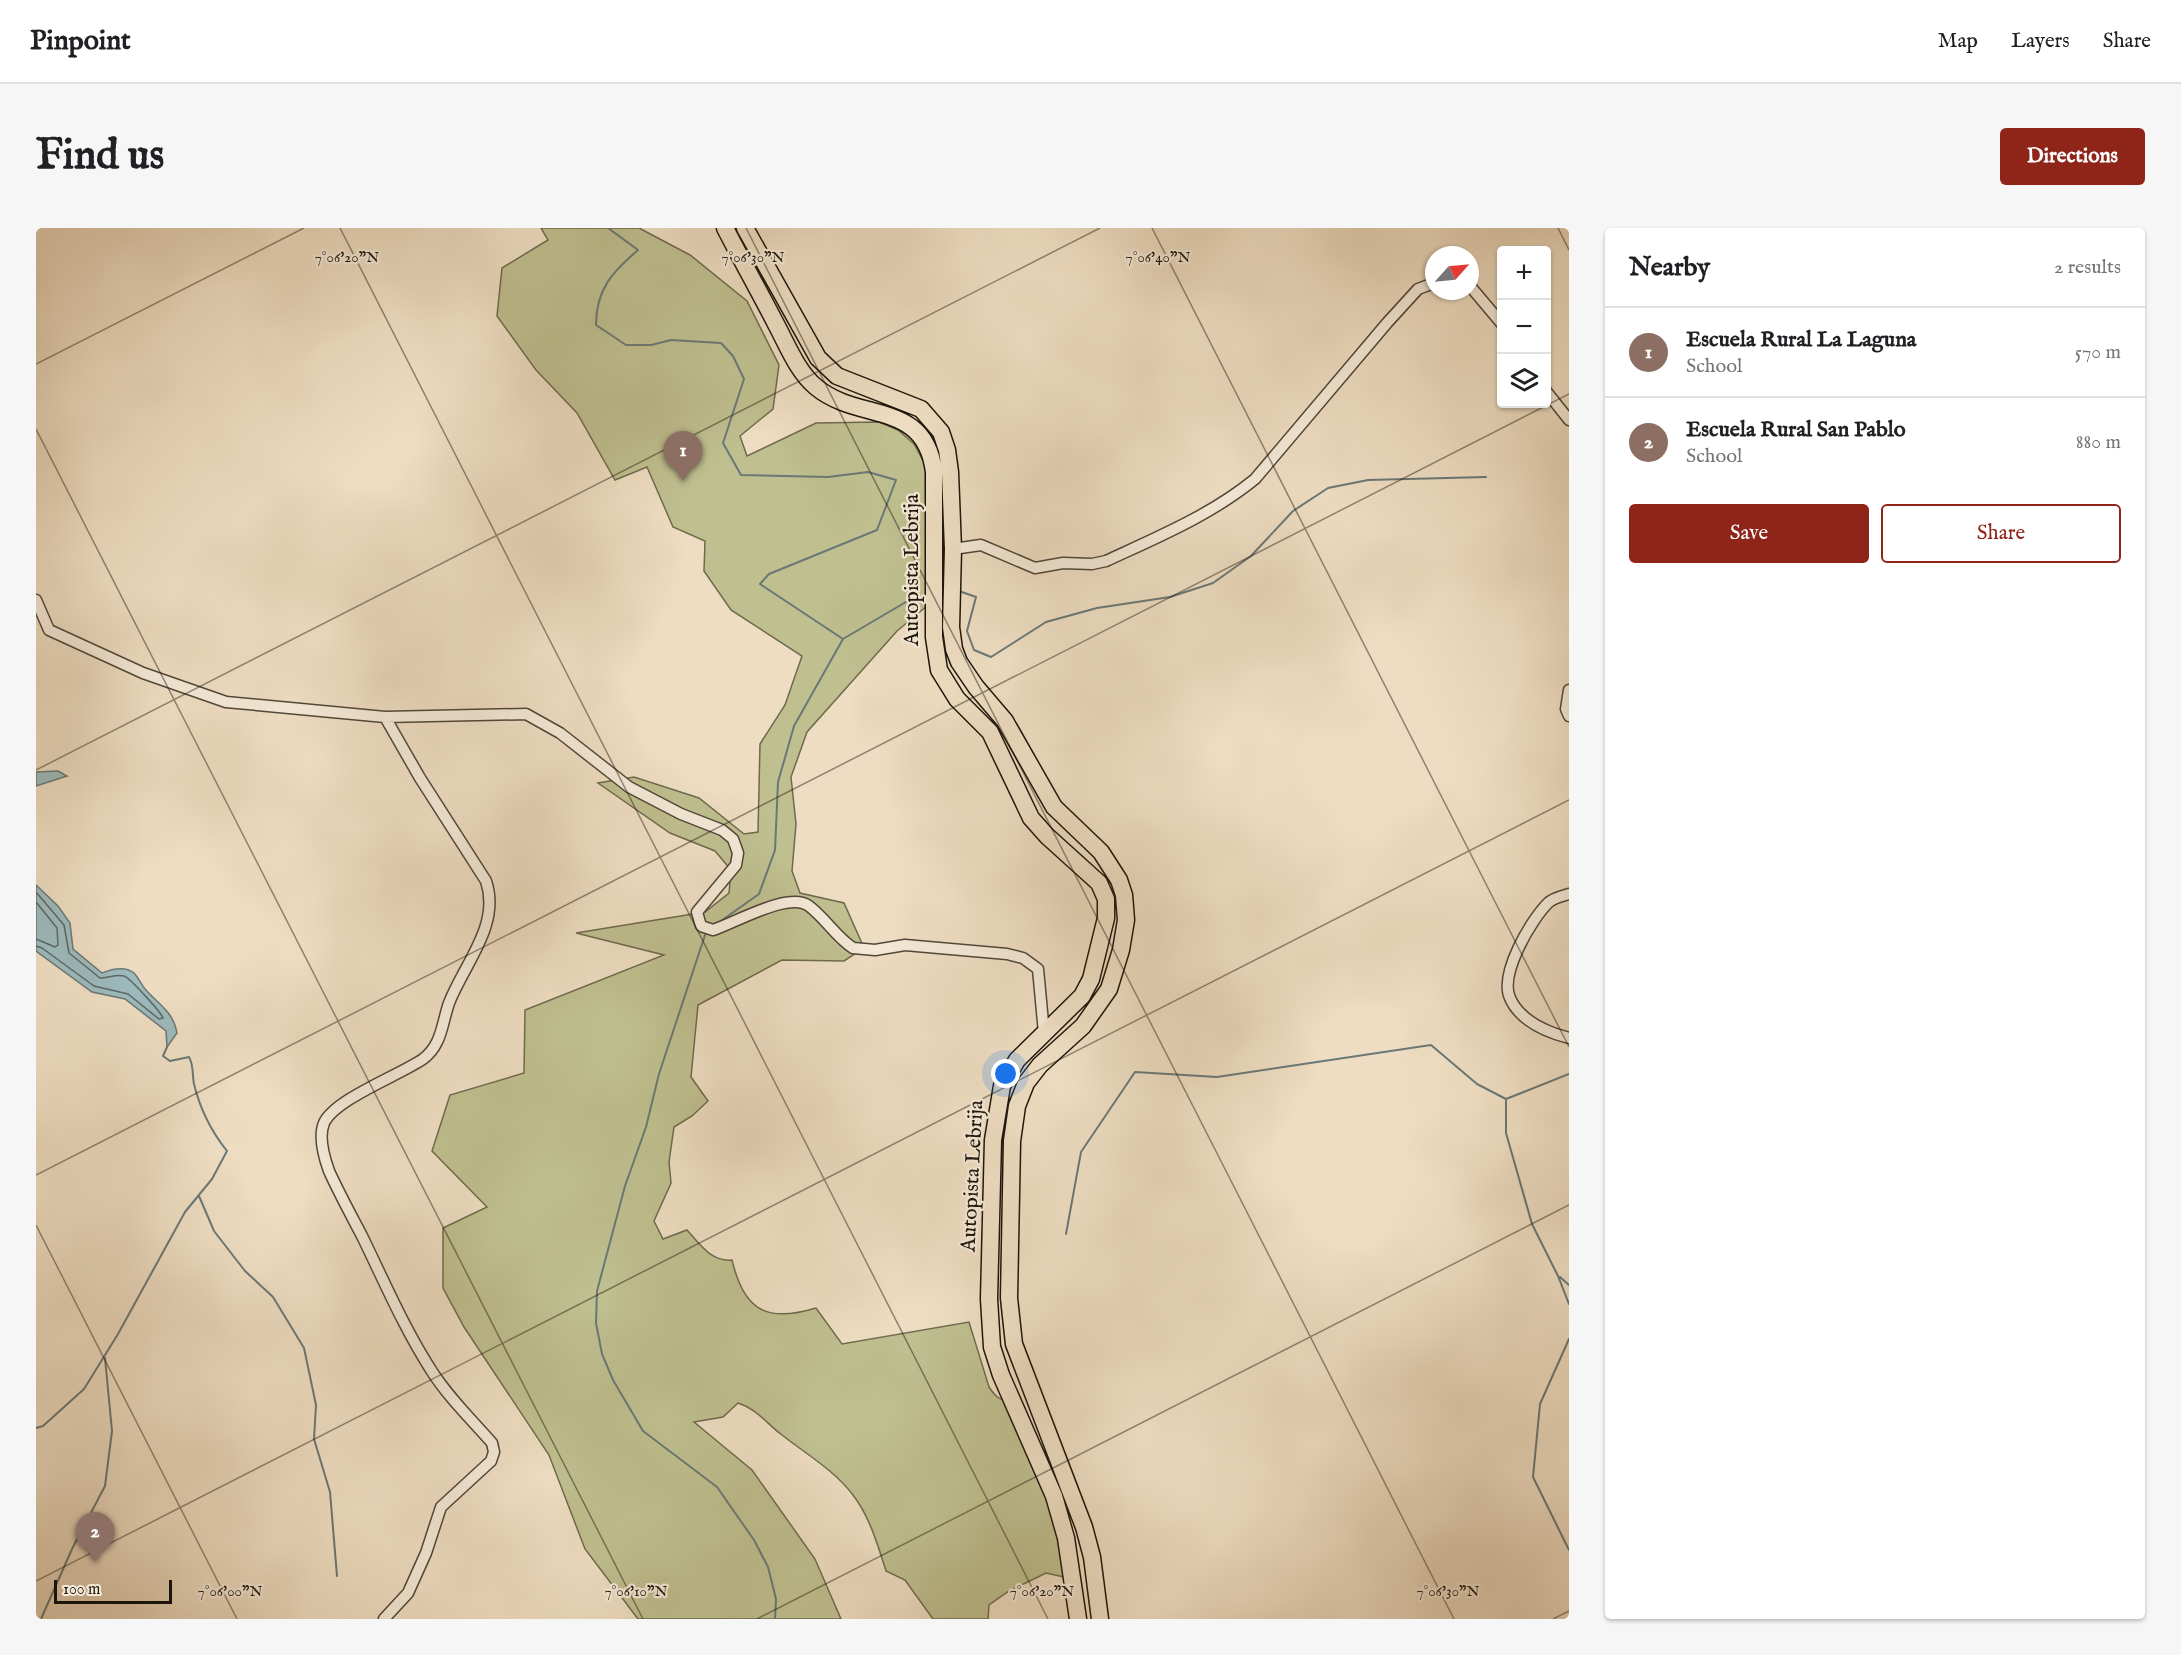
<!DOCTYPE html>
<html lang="en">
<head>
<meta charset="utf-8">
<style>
  :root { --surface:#fff; --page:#f6f6f6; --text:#202124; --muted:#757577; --line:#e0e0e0; --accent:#8f2418 }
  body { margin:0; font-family:"IM FELL English",serif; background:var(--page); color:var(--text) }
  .controls { position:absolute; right:18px; top:18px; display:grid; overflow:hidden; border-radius:6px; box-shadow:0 2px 4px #0004 }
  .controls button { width:54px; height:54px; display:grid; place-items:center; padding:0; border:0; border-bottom:2px solid var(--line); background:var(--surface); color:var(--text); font:30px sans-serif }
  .compass { position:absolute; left:1389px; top:18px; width:54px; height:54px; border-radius:50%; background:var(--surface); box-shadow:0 2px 4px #0004; rotate:63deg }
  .scale { position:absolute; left:18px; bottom:15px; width:118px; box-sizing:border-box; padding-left:6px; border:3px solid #1d150b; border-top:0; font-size:16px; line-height:21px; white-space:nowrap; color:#1d150b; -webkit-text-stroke:4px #f4e9d7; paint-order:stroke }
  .you { position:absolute; left:970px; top:846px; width:21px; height:21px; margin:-15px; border:4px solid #fff; border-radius:50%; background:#1a73e8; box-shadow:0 0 0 9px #1a73e833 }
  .badge { display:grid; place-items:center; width:39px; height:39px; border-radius:50%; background:var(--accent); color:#fff; font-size:20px; font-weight:700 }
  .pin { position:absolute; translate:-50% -50px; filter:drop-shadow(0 2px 3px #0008) }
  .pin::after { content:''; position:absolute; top:32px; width:21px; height:18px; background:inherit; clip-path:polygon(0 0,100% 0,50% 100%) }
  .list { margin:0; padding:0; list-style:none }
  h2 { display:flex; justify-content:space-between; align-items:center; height:78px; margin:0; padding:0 24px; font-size:26px }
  h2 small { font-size:20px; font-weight:400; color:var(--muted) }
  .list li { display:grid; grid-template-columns:39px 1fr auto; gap:18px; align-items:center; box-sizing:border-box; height:90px; padding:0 24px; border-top:2px solid var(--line) }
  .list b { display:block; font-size:22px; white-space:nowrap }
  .list p { margin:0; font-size:20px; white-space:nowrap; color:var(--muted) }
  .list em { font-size:20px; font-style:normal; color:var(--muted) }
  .actions { display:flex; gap:12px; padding:18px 24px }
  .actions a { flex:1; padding:14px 0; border:2px solid var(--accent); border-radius:6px; text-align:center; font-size:21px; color:var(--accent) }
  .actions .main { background:var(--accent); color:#fff }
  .icon { flex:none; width:33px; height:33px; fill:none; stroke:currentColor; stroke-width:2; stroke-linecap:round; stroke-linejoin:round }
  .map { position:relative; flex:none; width:1533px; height:1391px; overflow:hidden; border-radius:6px }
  header { display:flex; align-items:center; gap:36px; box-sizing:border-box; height:84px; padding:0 30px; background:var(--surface); border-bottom:2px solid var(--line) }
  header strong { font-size:28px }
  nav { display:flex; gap:33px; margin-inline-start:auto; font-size:21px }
  .intro { display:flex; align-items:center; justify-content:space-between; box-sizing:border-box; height:144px; padding:0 36px }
  h1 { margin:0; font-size:42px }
  .button { padding:15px 27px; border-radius:6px; background:var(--accent); color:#fff; font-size:21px; font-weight:700 }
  main { display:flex; gap:36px; padding:0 36px }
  aside { flex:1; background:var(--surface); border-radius:6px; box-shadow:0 2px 4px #0004 }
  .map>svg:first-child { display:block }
  .green { fill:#bfbf8f; stroke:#6e6a4d; stroke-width:1.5 }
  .water { fill:#9dbabd; stroke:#6a7876; stroke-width:1.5 }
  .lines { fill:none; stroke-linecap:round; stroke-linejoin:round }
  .shore { stroke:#5d6864; stroke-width:1.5 }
  .stream { stroke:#6a7876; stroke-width:2 }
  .minor-casing { stroke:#514739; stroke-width:13 }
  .highway-casing { stroke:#1d150b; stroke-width:19 }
  .minor { stroke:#f4e9d7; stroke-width:10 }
  .highway { stroke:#eeddc2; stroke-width:16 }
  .ticks { fill:none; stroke:#1d150b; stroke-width:1.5; stroke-opacity:0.45 }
  .labels { text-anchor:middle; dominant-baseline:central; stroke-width:4.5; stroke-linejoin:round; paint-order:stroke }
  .street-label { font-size:21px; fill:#1d150b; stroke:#f4e9d7 }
  .ticks-label { font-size:15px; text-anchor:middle; fill:#1d150b; stroke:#f4e9d7; stroke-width:4.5; stroke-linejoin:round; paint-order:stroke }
</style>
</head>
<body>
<header>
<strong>Pinpoint</strong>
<nav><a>Map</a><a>Layers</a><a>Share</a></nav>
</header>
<div class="intro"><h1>Find us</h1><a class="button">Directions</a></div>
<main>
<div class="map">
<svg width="1533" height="1391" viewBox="0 0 1533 1391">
  <rect width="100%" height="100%" fill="#eeddc2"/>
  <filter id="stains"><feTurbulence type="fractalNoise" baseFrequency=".00333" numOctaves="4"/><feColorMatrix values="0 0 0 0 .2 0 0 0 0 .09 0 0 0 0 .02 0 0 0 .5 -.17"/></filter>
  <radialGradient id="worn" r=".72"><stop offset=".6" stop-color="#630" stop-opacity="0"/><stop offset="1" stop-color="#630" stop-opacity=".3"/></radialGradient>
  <path class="green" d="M505,0H603L654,27L711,73L743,137L737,181L704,208L711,228L780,195L843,194L862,202L878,216L890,238L894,260L891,378L861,403L771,504L755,549L760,596L756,643L764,665L808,675L828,720L808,733L746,732L662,777L655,849L672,873L656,888L638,899L633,934L635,955L618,993L627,1011L651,1002C664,1016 675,1034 696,1032C708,1083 731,1095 780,1080L806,1116L933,1094L953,1159C959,1168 963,1173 974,1172L999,1226L1037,1351L1010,1345L973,1363L953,1377L952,1391H897L869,1352L850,1343C842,1318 834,1289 817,1267C798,1242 770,1226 746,1207C730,1195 721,1181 702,1175L687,1189L658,1194L716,1242L779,1331L805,1391H602L549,1321L513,1227L428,1099L407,1060V1000L451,979L396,923L414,867L488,845L489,782L628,727L540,705L669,684L693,665L695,642L679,623L634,605L562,555L598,549L663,570L708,606L722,604L724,516L749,477L766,428L695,382L668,343L669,313L637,299L611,239L579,252L541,185L500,142L461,88L466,40L512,12Z"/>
  <path class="water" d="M22,543L31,548L0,558V544Z
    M0,657L22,678L34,695L37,721L66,745C76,741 89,738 98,745C102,749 105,756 109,761C122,776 137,783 141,805L131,819L130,803L89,771L56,764L0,723Z"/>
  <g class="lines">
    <path class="shore" d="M0,664L28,697L33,725L64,750C72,750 80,746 88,748C93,749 125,784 127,790L123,791L92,766L58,758L6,720L0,718
      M0,674L21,700L22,717L19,719L0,711"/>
    <path class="stream" d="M572,0L602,22C576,44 560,62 560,97L590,117H615L635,112L685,115L697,128L708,151L687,215L705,247L792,249L832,244L860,252L841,302L733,346L724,356L807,411
      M923,363L940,369L931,403L938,422L955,429L1010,394L1061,380L1134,369L1177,355L1215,328L1257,283L1292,260L1332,252L1450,249
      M682,695L723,666L739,622L742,554L758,498L807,411L875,371
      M670,704L623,846L610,899L589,958L561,1063L560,1095L566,1126L577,1152L607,1203L681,1259L718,1312L732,1339L740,1371L739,1391
      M1470,872V905L1496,996L1522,1048L1533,1076
      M163,968L178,1003L209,1043L237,1069L268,1120L280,1177L278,1211L294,1264L301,1348
      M1030,1006L1045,924L1099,844L1181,849L1395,817L1441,856L1470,871L1533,846
      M1524,1049L1533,1057
      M1533,1111L1504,1176L1497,1249L1533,1322
      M0,1200L7,1198L48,1161L82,1106L149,984L176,951L191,923C175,903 164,881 158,856C156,846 158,838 153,829L134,833L127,828L131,819
      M5,1391L36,1321L69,1258L76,1203L69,1130"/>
    <g class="minor-casing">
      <path id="minor" d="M1434,58L1466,96
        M1510,163L1533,192
        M917,321L945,317L999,340L1027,335L1056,336L1070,333C1122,309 1175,287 1219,251L1351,95L1382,61L1398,55
        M0,372L13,402L107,445L190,474L349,489L490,486L524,505L593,559L645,586L686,602L697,611L702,625L700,637L661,684L665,698L677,702C699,695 753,663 773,678C790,691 800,709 817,720L839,722L869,717L971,726L987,730L1002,741L1008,805
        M1533,462L1530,481L1533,488
        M1533,666C1526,668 1517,670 1512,675C1495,692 1463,746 1474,770C1484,793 1510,804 1533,810
        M348,1391L372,1365L390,1325L405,1279L455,1233L458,1224L456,1215C435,1191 412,1169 395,1142C368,1100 348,1053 326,1008C315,987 303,965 293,943C288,929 282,909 288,895C299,871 364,847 387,831C406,817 406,795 413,775C428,736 465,697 450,653L384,550L349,489"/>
    </g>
    <g class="highway-casing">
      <path id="highway" d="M689,0C706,33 724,65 741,98C752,119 762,144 780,159C823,195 889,171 898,244V409L903,442L921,471L954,504L995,590L1011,608L1063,655L1070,671V690L1055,751L1046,768L981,832L966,858L957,912L953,1071L956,1119L965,1147L1018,1268L1030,1310L1042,1391
        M709,0L782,130L801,148L885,181L905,204L911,222L914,244L917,321L915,399L918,421L923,434L940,459L969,493L1018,579L1065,624L1083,652L1088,667L1090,692L1085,722L1073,761L1047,798L1004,837L990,855L981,878L976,913L973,1070L978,1116L1048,1299L1056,1329L1064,1391"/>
    </g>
    <use href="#minor" class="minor"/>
    <use href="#highway" class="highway"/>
  </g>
  <path class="ticks" d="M304,0L1012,1391M710,0L1418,1391M1116,0L1533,819M1522,0L1533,22M0,136L268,0M0,201L607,1391M0,542L1064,0M0,947L1533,166M0,997L201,1391M0,1353L1533,572M721,1391L1533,977M1517,1391L1533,1383"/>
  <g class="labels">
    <g class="street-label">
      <text transform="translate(876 342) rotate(-90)">Autopista Lebrija</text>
      <text transform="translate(937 948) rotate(-87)">Autopista Lebrija</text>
    </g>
  </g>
  <g class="ticks-label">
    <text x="311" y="34">7°06'20"N</text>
    <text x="717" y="34">7°06'30"N</text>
    <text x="1122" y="34">7°06'40"N</text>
    <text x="194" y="1368">7°06'00"N</text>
    <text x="600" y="1368">7°06'10"N</text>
    <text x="1006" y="1368">7°06'20"N</text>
    <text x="1412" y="1368">7°06'30"N</text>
  </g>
  <rect width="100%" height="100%" filter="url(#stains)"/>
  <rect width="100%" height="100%" fill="url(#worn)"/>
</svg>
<div class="controls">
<button>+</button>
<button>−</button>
<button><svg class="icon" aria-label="layers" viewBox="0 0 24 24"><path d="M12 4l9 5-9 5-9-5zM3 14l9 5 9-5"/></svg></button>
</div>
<svg class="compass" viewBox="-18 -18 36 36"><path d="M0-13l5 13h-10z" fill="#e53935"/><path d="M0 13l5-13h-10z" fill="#757577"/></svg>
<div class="scale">100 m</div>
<div class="you"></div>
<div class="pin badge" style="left:647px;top:253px;background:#8d6e63">1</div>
<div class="pin badge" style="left:59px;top:1334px;background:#8d6e63">2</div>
</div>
<aside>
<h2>Nearby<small>2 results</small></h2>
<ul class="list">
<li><span class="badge" style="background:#8d6e63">1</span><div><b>Escuela Rural La Laguna</b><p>School</p></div><em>570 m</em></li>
<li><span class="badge" style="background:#8d6e63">2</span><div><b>Escuela Rural San Pablo</b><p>School</p></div><em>880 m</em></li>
</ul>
<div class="actions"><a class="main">Save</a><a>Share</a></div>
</aside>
</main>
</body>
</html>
